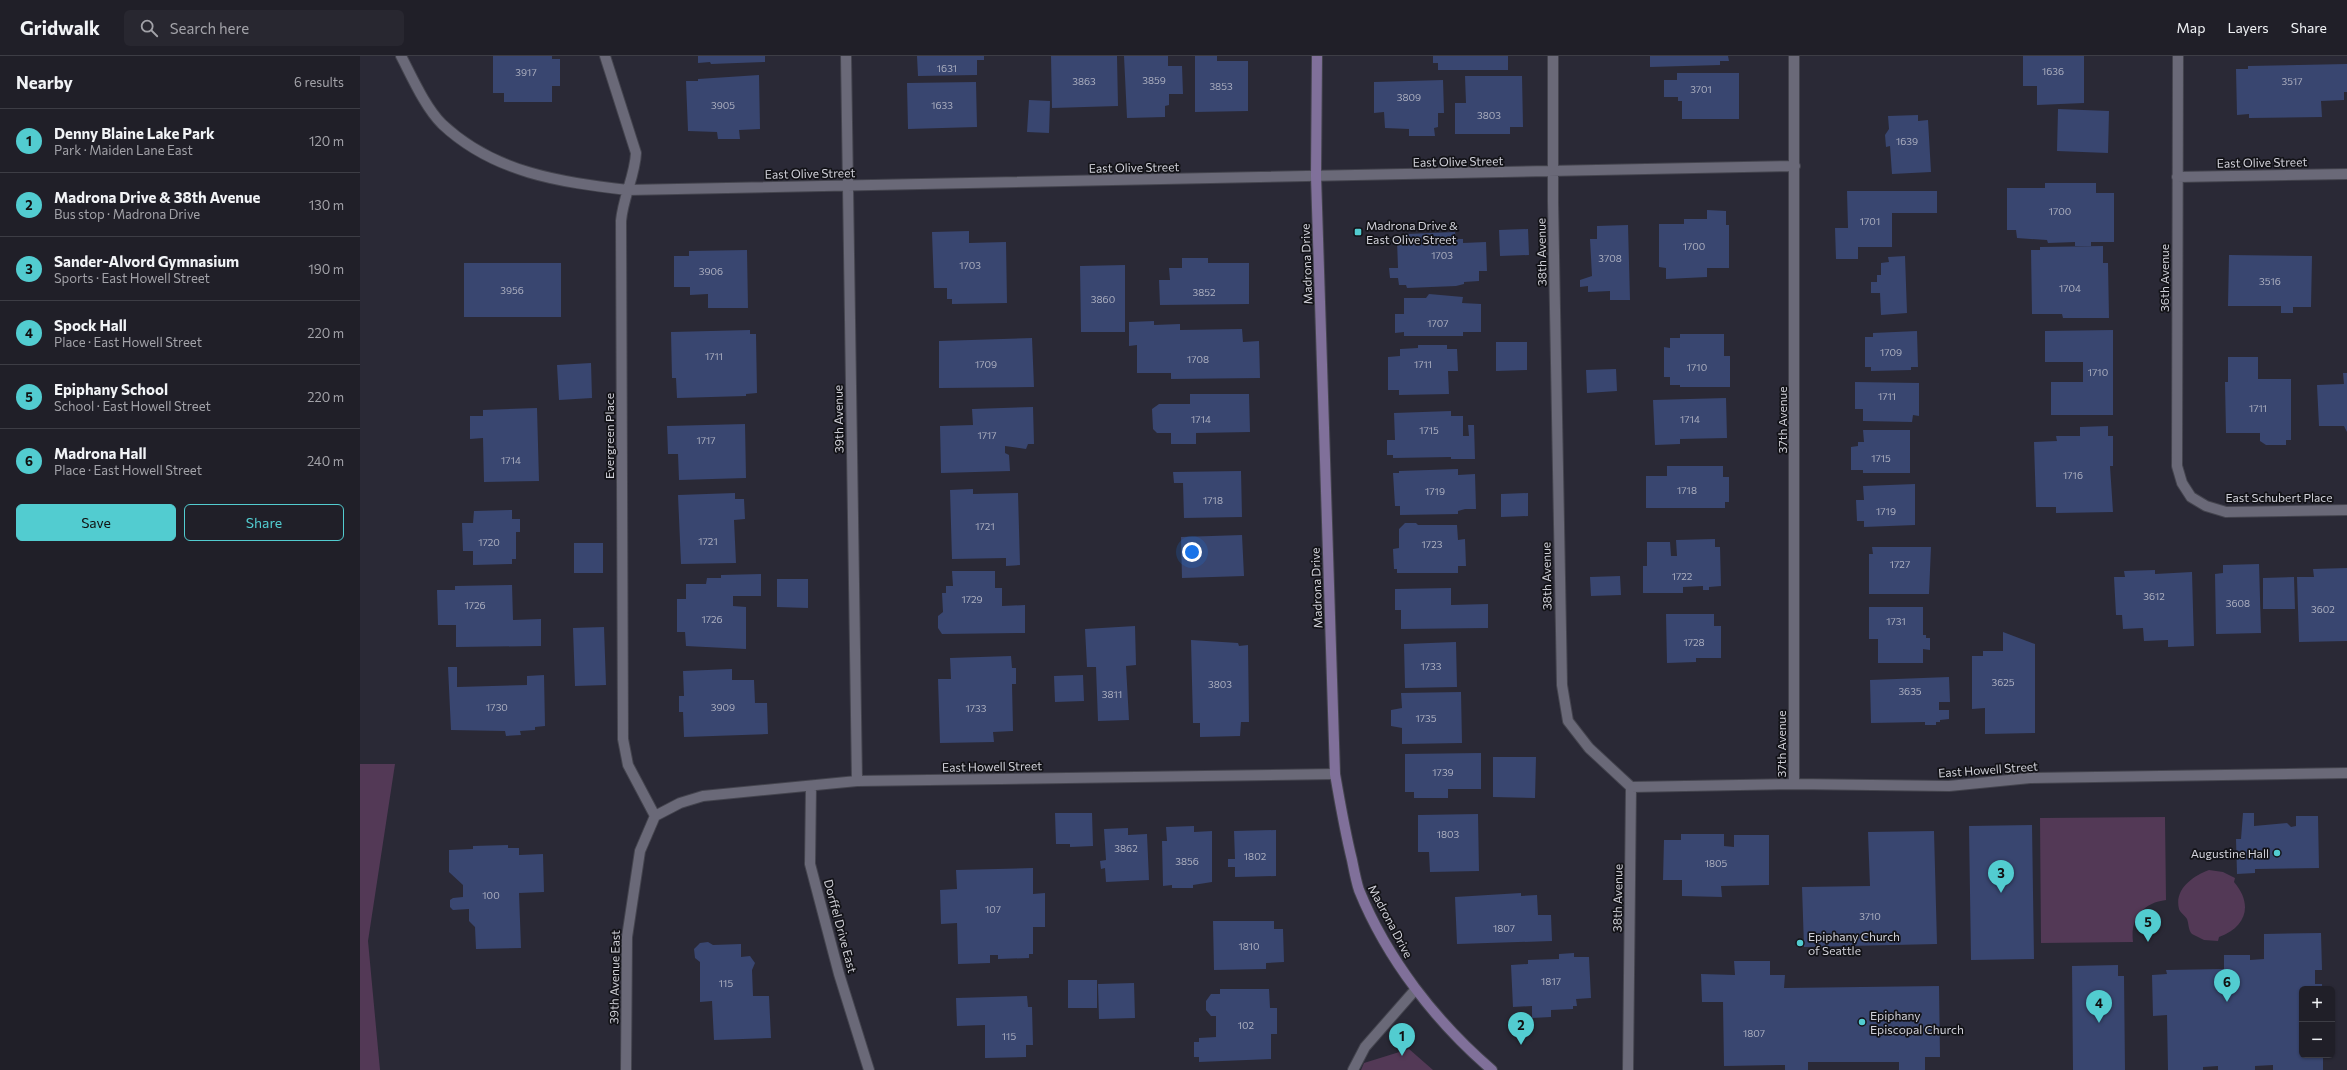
<!DOCTYPE html>
<html lang="en">
<head>
<meta charset="utf-8">
<style>
  :root { --surface:#201f28; --page:#282730; --text:#f1f3f6; --muted:#a2a2a8; --line:#3d3d45; --accent:#52ccd0 }
  body { margin:0; font-family:Commissioner,sans-serif; background:var(--page); color:var(--text) }
  .controls { position:absolute; right:12px; bottom:12px; display:grid; overflow:hidden; border-radius:6px; box-shadow:0 1px 3px #0004 }
  .controls button { width:36px; height:36px; display:grid; place-items:center; padding:0; border:0; border-bottom:1px solid var(--line); background:var(--surface); color:var(--text); font:20px sans-serif }
  .you { position:absolute; left:832px; top:496px; width:14px; height:14px; margin:-10px; border:3px solid #fff; border-radius:50%; background:#1a73e8; box-shadow:0 0 0 6px #1a73e833 }
  .badge { display:grid; place-items:center; width:26px; height:26px; border-radius:50%; background:var(--accent); color:#111; font-size:13px; font-weight:700 }
  .pin { position:absolute; translate:-50% -33px; filter:drop-shadow(0 1px 2px #0008) }
  .pin::after { content:''; position:absolute; top:21px; width:14px; height:12px; background:inherit; clip-path:polygon(0 0,100% 0,50% 100%) }
  .list { margin:0; padding:0; list-style:none }
  h2 { display:flex; justify-content:space-between; align-items:center; height:52px; margin:0; padding:0 16px; font-size:17px }
  h2 small { font-size:13px; font-weight:400; color:var(--muted) }
  .list li { display:grid; grid-template-columns:26px 1fr auto; gap:12px; align-items:center; box-sizing:border-box; height:64px; padding:0 16px; border-top:1px solid var(--line) }
  .list b { display:block; font-size:15px; white-space:nowrap }
  .list p { margin:0; font-size:13px; white-space:nowrap; color:var(--muted) }
  .list em { font-size:13px; font-style:normal; color:var(--muted) }
  .actions { display:flex; gap:8px; padding:12px 16px }
  .actions a { flex:1; padding:9px 0; border:1px solid var(--accent); border-radius:6px; text-align:center; font-size:14px; color:var(--accent) }
  .actions .main { background:var(--accent); color:#111 }
  .icon { flex:none; width:22px; height:22px; fill:none; stroke:currentColor; stroke-width:2; stroke-linecap:round; stroke-linejoin:round }
  .map { position:relative; flex:none; width:1987px; height:1014px; overflow:hidden }
  header { display:flex; align-items:center; gap:24px; box-sizing:border-box; height:56px; padding:0 20px; background:var(--surface); border-bottom:1px solid var(--line) }
  header strong { font-size:19px }
  nav { display:flex; gap:22px; margin-inline-start:auto; font-size:14px }
  .search { width:280px; height:36px; background:var(--page); display:flex; align-items:center; gap:10px; box-sizing:border-box; padding:0 14px; border-radius:6px; color:var(--muted); font-size:15px }
  main { display:flex }
  aside { flex:1; background:var(--surface) }
  .map>svg:first-child { display:block }
  .green { fill:#533956 }
  .building { fill:#394670 }
  .lines { fill:none; stroke-linecap:round; stroke-linejoin:round }
  .street-casing { stroke:#44444e; stroke-width:12 }
  .secondary-casing { stroke:#44444e; stroke-width:12 }
  .street { stroke:#6a6978; stroke-width:10 }
  .secondary { stroke:#80709a; stroke-width:10 }
  .poi-dot { fill:#52ccd0; stroke:#131318; stroke-width:1.5 }
  .labels { text-anchor:middle; dominant-baseline:central; stroke-width:3.5; stroke-linejoin:round; paint-order:stroke }
  .number-label { font-size:10px; fill:#abaebf }
  .street-label { font-size:12px; fill:#d1d1d9; stroke:#131318 }
  .poi-label { font-size:12px; fill:#d1d1d9; stroke:#131318; text-anchor:start }
</style>
</head>
<body>
<header>
<strong>Gridwalk</strong>
<div class="search"><svg class="icon" aria-label="search" viewBox="0 0 24 24"><circle cx="10" cy="10" r="6"/><path d="M15 15l6 6"/></svg>Search here</div>
<nav><a>Map</a><a>Layers</a><a>Share</a></nav>
</header>
<main>
<aside>
<h2>Nearby<small>6 results</small></h2>
<ul class="list">
<li><span class="badge">1</span><div><b>Denny Blaine Lake Park</b><p>Park · Maiden Lane East</p></div><em>120 m</em></li>
<li><span class="badge">2</span><div><b>Madrona Drive &amp; 38th Avenue</b><p>Bus stop · Madrona Drive</p></div><em>130 m</em></li>
<li><span class="badge">3</span><div><b>Sander-Alvord Gymnasium</b><p>Sports · East Howell Street</p></div><em>190 m</em></li>
<li><span class="badge">4</span><div><b>Spock Hall</b><p>Place · East Howell Street</p></div><em>220 m</em></li>
<li><span class="badge">5</span><div><b>Epiphany School</b><p>School · East Howell Street</p></div><em>220 m</em></li>
<li><span class="badge">6</span><div><b>Madrona Hall</b><p>Place · East Howell Street</p></div><em>240 m</em></li>
</ul>
<div class="actions"><a class="main">Save</a><a>Share</a></div>
</aside>
<div class="map">
<svg width="1987" height="1014" viewBox="0 0 1987 1014">
  <rect width="100%" height="100%" fill="#2a2936"/>
  <path class="green" d="M0,708H35L8,885L20,1014H0Z
    M1805,761L1806,844C1782,847 1770,863 1773,886L1681,887L1680,762Z
    M1849,814L1863,816L1875,822L1874,826C1893,848 1887,871 1859,881L1858,885L1844,884L1832,878C1828,874 1829,868 1827,863C1825,860 1820,856 1819,853C1814,833 1833,820 1849,814Z
    M1049,993L1073,1014H1001L1004,1007Z"/>
  <path class="building" d="M133,0H192V3H200V30H192V46H144V37H133Z
    M338,0H405V6L351,8L350,6L338,7Z
    M557,0H624V4H617V19L558,20Z
    M691,0H757L758,50L692,52Z
    M764,0H808V10H822L823,38H809V49L805,50V61L767,62Z
    M835,0H857V5H888V55L835,56Z
    M1073,0H1148V14H1078V7H1073Z
    M1290,0H1368L1369,5H1360V9L1290,11Z
    M1663,0H1724V47L1677,49V30H1663Z
    M1987,8V36H1984V44L1961,45L1962,61L1889,62V58L1877,59L1876,13H1888V10Z
    M1317,17H1379V63H1322V45H1318V41H1304V24H1317Z
    M399,19L400,73L379,74L380,83H358L357,76L328,75L326,25H338V23Z
    M1105,20H1162L1163,71H1150V78H1095V47H1106Z
    M1083,24L1084,57H1078V71L1074,72L1075,80H1049V73L1025,72L1024,56L1014,57V26Z
    M616,26L617,71L548,73L547,27Z
    M669,44L690,45L689,77L667,76Z
    M1698,53L1749,55L1748,97L1697,95Z
    M1558,59V65L1568,64L1571,116L1532,118L1530,90L1526,91L1525,79L1529,73L1528,60Z
    M1685,127H1736V137H1754V186H1731V190H1715V186L1688,187L1687,184L1657,182L1656,174H1647V132H1685Z
    M1487,135H1577V157H1532V191H1498V203H1476L1475,172H1488Z
    M1347,154L1366,155V169H1369V212H1347V221L1306,223V212L1299,211V168H1324V163H1347Z
    M1268,169L1270,244H1250V235L1228,236V230L1220,231V224L1232,220L1230,183H1237V170Z
    M1168,173L1169,199L1140,200L1139,174Z
    M609,175V187L646,186L647,247L592,248V243H587V232H574L572,176Z
    M1095,176L1096,183H1103V187L1126,186L1127,215H1119V225L1104,226V228L1096,230L1047,232L1046,229H1039L1038,222H1030L1029,212H1038L1037,184H1046V178Z
    M1743,190V207H1748L1749,262H1703L1702,258H1672L1671,194H1680V191Z
    M387,194L388,252H348V238L330,239V231H314V200H329V195Z
    M1869,199L1952,200L1951,251H1933V257H1921V250H1868Z
    M1545,200L1547,257L1521,259L1520,237H1511V226H1517V219H1521V207L1529,206L1528,201Z
    M822,202H848V207H889V248L800,249L799,224H810L809,212H822Z
    M104,207H201V261H104Z
    M765,209V276H721L720,210Z
    M1069,238L1103,241L1102,247L1121,248V276H1103V280H1044V276L1035,277V258H1044V242H1066Z
    M794,265V269L820,268V274L882,273L883,286L899,285L900,322L811,323V317H777V289L769,290V266Z
    M390,274V278H396L397,337L386,338V340L317,342L316,322H312L311,276Z
    M1753,274V359H1691V326H1723V306H1685V275Z
    M1557,275L1558,311H1551V314L1511,315V311H1505V281H1513V277Z
    M1320,278H1364V300H1370V331H1320V329H1310V321H1304V291L1310,292V282H1320Z
    M672,282L674,331L579,332V285Z
    M1136,286H1167V314L1136,315Z
    M1058,289H1087V293H1097L1098,315H1088L1089,338L1039,339V334H1028V301L1040,300V293L1058,292Z
    M1868,301H1898V323H1931V384H1926V389H1906L1900,385V377H1866L1865,326H1868Z
    M231,307L232,342L199,344L197,309Z
    M1256,313L1257,335L1227,337L1226,314Z
    M1983,317H1987V376L1984,370H1959L1957,329L1984,328Z
    M1495,326L1559,327V360L1553,359L1552,366L1503,365V353H1495Z
    M830,338H889L890,376L836,377V388H811V377H797L793,373L792,353L799,348H830Z
    M1366,342L1367,382L1320,383V388L1295,389L1293,344Z
    M673,351L674,388H668L666,393L645,390V397L649,399L650,415L581,417L580,370L613,369L612,353Z
    M177,352L179,425L124,426L123,382L110,383V360H123V354Z
    M1091,355V360H1103V380H1109L1108,369H1114L1115,403H1091V401L1033,402V399H1027V384H1035L1034,357Z
    M385,368L386,422L319,424L318,398H308L307,370Z
    M1748,370V380H1753V410H1750L1753,456L1696,457V451H1676L1674,386L1697,385L1696,380H1720V371Z
    M1503,374H1550V417H1503V414H1491V391L1498,390V386H1504Z
    M1307,410H1363V421H1369V446H1365V452H1286V420H1307Z
    M1098,413V419L1115,418L1116,453H1105L1098,455V458L1040,459V450H1035L1033,417H1039V415Z
    M881,415L882,461L824,462L823,427H814L813,416Z
    M1555,428V469L1504,471V465H1497L1496,444H1504L1503,430Z
    M613,433V438L658,437L660,509L646,510V502L592,503L590,434Z
    M375,437V443H384L385,463L374,464L376,507L321,508L318,439Z
    M1168,437V460L1141,461V438Z
    M152,454V463H160V476H156V503H152V508L113,509V495H103L102,467H113L114,455Z
    M1045,467H1056L1058,469H1097L1098,484L1105,483L1106,510H1098V517H1037V513H1034L1033,493L1039,492V473Z
    M882,479L884,520L822,522L821,481Z
    M1355,483V491H1360L1361,530L1349,531V534H1343V530L1323,531V537H1283V510H1287V486H1310L1311,500H1317L1316,484Z
    M214,487H243V517H214Z
    M1512,491H1571L1569,538H1509V498H1513Z
    M1899,508L1901,577L1856,578L1855,518L1863,517V509Z
    M1987,512V585L1939,586L1937,521H1954L1953,513Z
    M1795,514V518L1832,516L1834,590L1808,591V584L1784,585L1783,572L1763,573L1762,559H1756L1754,521H1765L1764,515Z
    M592,515H635V532H642V550L665,549V577L582,578L578,572V560L583,556L582,537H586V530H593Z
    M401,518V540H373V550L386,551V593L326,590L325,576H317V543H326V528H346L347,522H361V519Z
    M1260,520L1261,539L1231,540L1230,521Z
    M1934,521L1935,553H1903V522Z
    M417,523H448V552L417,551Z
    M152,529L153,564L181,563V590L96,591V569H78L77,534H95V530Z
    M1091,532V549L1128,548V572L1041,573V554H1035V533Z
    M1509,551H1563V579H1566V582H1570V594L1563,593V607H1518V583H1509Z
    M1306,558H1354V570H1361V602H1336V606L1307,607Z
    M775,570L776,609L766,610L769,664L738,665L736,611H727L725,573Z
    M244,571L246,629L215,630L213,572Z
    M1643,576L1675,588V677L1625,678V652L1612,653V600H1623V595H1643Z
    M831,584L878,587L879,590L888,589L889,666H881L880,680L840,681V667H833Z
    M1096,586L1097,631L1045,632L1044,588Z
    M651,600L652,612H656V628H652L653,675L633,676L634,686L580,687L578,623H591L590,602Z
    M88,611H97V631L167,629V620L184,619L185,670L175,671V674L160,675L161,679L146,680L145,675L91,674Z
    M372,613V624H394L395,647H407L408,678L324,681L323,656H319V640H324L323,615Z
    M723,619L724,645L695,646L694,620Z
    M1589,621L1590,646H1579V654H1589V663L1580,664V666H1576V669H1565V666L1511,667L1510,624Z
    M1101,636L1102,687L1042,688V672L1031,670V654L1042,652L1041,637Z
    M1121,697V733H1088V742H1054V736H1045V698Z
    M1133,701H1176L1175,742L1133,741Z
    M695,757H732L733,790L710,791V788H696Z
    M1883,757H1894V770L1927,767L1931,771L1936,770V760H1958L1959,812L1895,813V817L1877,818L1876,783H1881Z
    M1118,758L1119,815L1070,816L1069,796H1058V759Z
    M1672,769L1674,903L1611,904L1609,770Z
    M834,770V776L852,775V826L833,829V832H812V829L803,830L802,785H807L806,771Z
    M768,772V779L787,778L789,824L746,826L745,812L741,813L740,805L746,804L744,773Z
    M916,774V820L875,821V811H868V803H875L874,775Z
    M1574,775L1577,888L1444,891L1442,831L1510,830L1508,776Z
    M1321,778H1364V790L1374,791V779H1409V829L1361,830L1362,841L1322,840V824H1303L1304,784H1321Z
    M148,789V792H159V799L183,798L184,836L159,837L161,892L116,893L115,871L109,865V853L93,854L90,851V844L93,842L103,841V829L89,816V794L113,793V790Z
    M673,812V838L685,837V871H673V898H669V902L638,903V899H630V907L598,908L597,867L581,868L580,834L597,833L596,814Z
    M1161,837V840L1177,839L1178,859H1191L1192,885L1097,888L1095,841Z
    M853,865H914V873H923L924,906L906,907V913L854,914Z
    M1961,877L1962,914H1955V928H1962V933H1942V999H1963V1014H1913V1009L1895,1010V1014H1858V1010L1843,1011V1014H1808L1807,959L1793,960L1792,919L1807,918L1806,914L1864,913V899H1890V904L1904,903V878Z
    M348,886L353,889L381,888V901L390,900L395,907L392,914L393,940H409L411,982L354,984L352,945L340,946V906L335,902L334,893L340,887Z
    M1214,897V901H1229L1231,942L1216,943L1217,950H1213V953L1191,954V961L1172,962V950L1153,951L1151,909L1168,908V904L1199,903V898Z
    M1374,905H1410V919H1425L1424,932L1579,930L1580,1001H1565V1014H1539V1006H1448V1014H1425V1009L1364,1010L1363,946H1342L1341,918L1375,919Z
    M1758,909V920H1764L1765,1014H1713L1712,910Z
    M708,924H737V952H708Z
    M774,927L775,962L739,963L738,928Z
    M860,933H909L910,952H917V978H911V1003L839,1006V1001H834V986H839V982L856,981V960H851L846,954V945L851,938H860Z
    M667,940L668,951H672L673,989H666V1001L625,1002V969L597,970L596,942Z"/>
  <g class="lines">
    <g class="street-casing">
      <path id="street" d="M41,0C52,21 65,51 82,68C134,117 200,126 268,134L1435,110
        M245,0L276,97C275,120 263,141 261,165L263,683L268,709L295,760
        M486,0L497,725
        M1193,0V146L1202,629L1208,665L1229,692L1271,731L1268,1014
        M1434,0V728
        M1818,0L1817,410L1822,427L1831,441L1846,450L1866,456L1987,454
        M1817,121L1987,118
        M451,730L450,808L479,918L509,1014
        M1271,731L1434,728L1589,730L1670,722L1987,717
        M295,760L320,747L343,740L497,725L975,718
        M266,1014L267,881L280,795L295,760
        M993,1014L1005,991L1055,934"/>
    </g>
    <g class="secondary-casing">
      <path id="secondary" d="M957,0L956,120L975,718C980,747 985,776 992,804C994,814 996,825 999,834C1027,903 1076,966 1132,1014"/>
    </g>
    <use href="#street" class="street"/>
    <use href="#secondary" class="secondary"/>
  </g>
  <g class="poi-dot">
    <rect x="994" y="172" width="8" height="8" rx="2"/>
    <circle cx="1917" cy="797" r="4"/>
    <circle cx="1440" cy="887" r="4"/>
    <circle cx="1502" cy="966" r="4"/>
  </g>
  <g class="labels">
    <g class="number-label">
      <text x="587" y="12">1631</text>
      <text x="1693" y="15">1636</text>
      <text x="166" y="16">3917</text>
      <text x="794" y="24">3859</text>
      <text x="724" y="25">3863</text>
      <text x="1932" y="25">3517</text>
      <text x="861" y="30">3853</text>
      <text x="1341" y="33">3701</text>
      <text x="1049" y="41">3809</text>
      <text x="363" y="49">3905</text>
      <text x="582" y="49">1633</text>
      <text x="1129" y="59">3803</text>
      <text x="1547" y="85">1639</text>
      <text x="1700" y="155">1700</text>
      <text x="1510" y="165">1701</text>
      <text x="1334" y="190">1700</text>
      <text x="1082" y="199">1703</text>
      <text x="1250" y="202">3708</text>
      <text x="610" y="209">1703</text>
      <text x="351" y="215">3906</text>
      <text x="1910" y="225">3516</text>
      <text x="1710" y="232">1704</text>
      <text x="152" y="234">3956</text>
      <text x="844" y="236">3852</text>
      <text x="743" y="243">3860</text>
      <text x="1078" y="267">1707</text>
      <text x="1531" y="296">1709</text>
      <text x="354" y="300">1711</text>
      <text x="838" y="303">1708</text>
      <text x="626" y="308">1709</text>
      <text x="1063" y="308">1711</text>
      <text x="1337" y="311">1710</text>
      <text x="1738" y="316">1710</text>
      <text x="1527" y="340">1711</text>
      <text x="1898" y="352">1711</text>
      <text x="841" y="363">1714</text>
      <text x="1330" y="363">1714</text>
      <text x="1069" y="374">1715</text>
      <text x="627" y="379">1717</text>
      <text x="346" y="384">1717</text>
      <text x="1521" y="402">1715</text>
      <text x="151" y="404">1714</text>
      <text x="1713" y="419">1716</text>
      <text x="1327" y="434">1718</text>
      <text x="1075" y="435">1719</text>
      <text x="853" y="444">1718</text>
      <text x="1526" y="455">1719</text>
      <text x="625" y="470">1721</text>
      <text x="348" y="485">1721</text>
      <text x="129" y="486">1720</text>
      <text x="1072" y="488">1723</text>
      <text x="1540" y="508">1727</text>
      <text x="1322" y="520">1722</text>
      <text x="1794" y="540">3612</text>
      <text x="612" y="543">1729</text>
      <text x="1878" y="547">3608</text>
      <text x="115" y="549">1726</text>
      <text x="1963" y="553">3602</text>
      <text x="352" y="563">1726</text>
      <text x="1536" y="565">1731</text>
      <text x="1334" y="586">1728</text>
      <text x="1071" y="610">1733</text>
      <text x="1643" y="626">3625</text>
      <text x="860" y="628">3803</text>
      <text x="1550" y="635">3635</text>
      <text x="752" y="638">3811</text>
      <text x="137" y="651">1730</text>
      <text x="363" y="651">3909</text>
      <text x="616" y="652">1733</text>
      <text x="1066" y="662">1735</text>
      <text x="1083" y="716">1739</text>
      <text x="1088" y="778">1803</text>
      <text x="766" y="792">3862</text>
      <text x="895" y="800">1802</text>
      <text x="827" y="805">3856</text>
      <text x="1356" y="807">1805</text>
      <text x="131" y="839">100</text>
      <text x="633" y="853">107</text>
      <text x="1510" y="860">3710</text>
      <text x="1144" y="872">1807</text>
      <text x="889" y="890">1810</text>
      <text x="1191" y="925">1817</text>
      <text x="366" y="927">115</text>
      <text x="886" y="969">102</text>
      <text x="1394" y="977">1807</text>
      <text x="649" y="980">115</text>
    </g>
    <g class="street-label">
      <text transform="translate(1098 105) rotate(-1)">East Olive Street</text>
      <text transform="translate(1902 106) rotate(-1)">East Olive Street</text>
      <text transform="translate(774 111) rotate(-1)">East Olive Street</text>
      <text transform="translate(450 117) rotate(-1)">East Olive Street</text>
      <text transform="translate(1181 196) rotate(-91)">38th Avenue</text>
      <text transform="translate(946 208) rotate(-92)">Madrona Drive</text>
      <text transform="translate(1804 222) rotate(-90)">36th Avenue</text>
      <text transform="translate(478 363) rotate(-91)">39th Avenue</text>
      <text transform="translate(1422 364) rotate(-90)">37th Avenue</text>
      <text transform="translate(249 380) rotate(-90)">Evergreen Place</text>
      <text x="1919" y="441">East Schubert Place</text>
      <text transform="translate(1186 520) rotate(-91)">38th Avenue</text>
      <text transform="translate(956 532) rotate(-92)">Madrona Drive</text>
      <text transform="translate(1421 688) rotate(-90)">37th Avenue</text>
      <text transform="translate(632 710) rotate(-1)">East Howell Street</text>
      <text transform="translate(1628 713) rotate(-4)">East Howell Street</text>
      <text transform="translate(1257 842) rotate(-89)">38th Avenue</text>
      <text transform="translate(1031 865) rotate(62)">Madrona Drive</text>
      <text transform="translate(481 870) rotate(75)">Dorffel Drive East</text>
      <text transform="translate(254 921) rotate(-89)">39th Avenue East</text>
    </g>
    <g class="poi-label">
      <text x="1006" y="169">Madrona Drive &amp;<tspan x="1006" dy="14">East Olive Street</tspan></text>
      <text x="1909" y="797" text-anchor="end">Augustine Hall</text>
      <text x="1448" y="880">Epiphany Church<tspan x="1448" dy="14">of Seattle</tspan></text>
      <text x="1510" y="959">Epiphany<tspan x="1510" dy="14">Episcopal Church</tspan></text>
    </g>
  </g>
</svg>
<div class="controls">
<button>+</button>
<button>−</button>
</div>
<div class="you"></div>
<div class="pin badge" style="left:1042px;top:1000px">1</div>
<div class="pin badge" style="left:1161px;top:989px">2</div>
<div class="pin badge" style="left:1641px;top:837px">3</div>
<div class="pin badge" style="left:1739px;top:967px">4</div>
<div class="pin badge" style="left:1788px;top:886px">5</div>
<div class="pin badge" style="left:1867px;top:946px">6</div>
</div>
</main>
</body>
</html>
